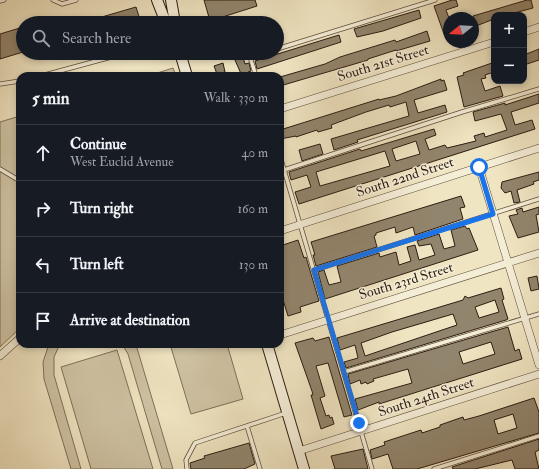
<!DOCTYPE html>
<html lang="en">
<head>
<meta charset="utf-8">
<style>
  :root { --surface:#171b24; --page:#20242c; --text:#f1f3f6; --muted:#9ea1a6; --line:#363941 }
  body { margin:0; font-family:"IM FELL Double Pica",serif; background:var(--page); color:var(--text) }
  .controls { position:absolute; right:12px; top:12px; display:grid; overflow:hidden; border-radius:8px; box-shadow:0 2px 6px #0003 }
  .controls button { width:36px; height:36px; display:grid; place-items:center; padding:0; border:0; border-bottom:1px solid var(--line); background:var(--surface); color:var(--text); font:20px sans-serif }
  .compass { position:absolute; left:443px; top:12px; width:36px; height:36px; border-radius:50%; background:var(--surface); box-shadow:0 2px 6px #0003; rotate:252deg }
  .stop { position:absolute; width:12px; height:12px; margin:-9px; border:3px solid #1a73e8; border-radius:50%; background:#fff }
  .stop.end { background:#1a73e8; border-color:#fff; box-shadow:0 1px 4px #0008 }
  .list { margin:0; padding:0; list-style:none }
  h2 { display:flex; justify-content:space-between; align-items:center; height:52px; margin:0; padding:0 16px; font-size:17px }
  h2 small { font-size:13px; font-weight:400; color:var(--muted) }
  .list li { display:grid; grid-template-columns:26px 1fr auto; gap:12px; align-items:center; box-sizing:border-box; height:56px; padding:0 16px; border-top:1px solid var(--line) }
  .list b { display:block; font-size:15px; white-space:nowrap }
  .list p { margin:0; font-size:13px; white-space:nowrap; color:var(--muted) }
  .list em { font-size:13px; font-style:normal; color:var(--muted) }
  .icon { flex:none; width:22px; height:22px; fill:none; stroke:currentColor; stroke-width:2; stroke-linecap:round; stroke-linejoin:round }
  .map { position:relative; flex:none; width:539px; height:469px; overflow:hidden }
  .search { position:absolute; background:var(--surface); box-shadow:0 2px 6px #0003; left:16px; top:16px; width:268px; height:44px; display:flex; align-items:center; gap:10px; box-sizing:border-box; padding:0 14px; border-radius:22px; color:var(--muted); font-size:15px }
  .panel { position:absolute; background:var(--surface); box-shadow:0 2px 6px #0003; left:16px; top:72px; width:268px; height:276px; border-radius:12px }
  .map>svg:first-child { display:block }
  .green { fill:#cfc3a4; stroke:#7e705a }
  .building { fill:#92856d; stroke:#2d1c11; fill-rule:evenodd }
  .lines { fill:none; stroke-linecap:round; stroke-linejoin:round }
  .service-casing { stroke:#5e4e3d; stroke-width:5 }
  .minor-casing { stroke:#5e4e3d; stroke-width:8 }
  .secondary-casing { stroke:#2d1c11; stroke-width:12 }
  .service { stroke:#f5eed7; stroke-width:3.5 }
  .minor { stroke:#f5eed7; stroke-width:7 }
  .secondary { stroke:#f5eed7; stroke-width:10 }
  .route { stroke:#1a73e8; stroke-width:5 }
  .labels { text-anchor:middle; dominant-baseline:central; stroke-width:3; stroke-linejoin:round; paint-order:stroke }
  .street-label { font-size:14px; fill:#2d1c11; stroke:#f5eed7 }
</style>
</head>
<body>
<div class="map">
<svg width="539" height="469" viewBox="0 0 539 469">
  <rect width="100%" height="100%" fill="#f0e5c2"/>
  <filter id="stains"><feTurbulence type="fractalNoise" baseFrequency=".005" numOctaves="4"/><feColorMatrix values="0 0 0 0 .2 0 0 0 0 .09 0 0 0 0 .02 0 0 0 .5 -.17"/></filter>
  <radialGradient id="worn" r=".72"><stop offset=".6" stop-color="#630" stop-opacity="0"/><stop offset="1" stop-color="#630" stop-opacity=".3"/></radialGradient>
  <path class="green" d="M173,68L176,76H148Z
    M20,116V328L0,347V122Z
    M49,344H60L54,357V375L81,469H71L44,379L43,362Z
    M122,344H134L137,348L173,469H162L128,354Z
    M170,344H227L243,399L191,414Z
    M117,350L153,469H91L61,367Z"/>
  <path class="building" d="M204,0H255L257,6L210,21Z
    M452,0H456L458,6L446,10L449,18V32L444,34L434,6Z
    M527,0H531L533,8L507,15H494V19L476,26L473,16Z
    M136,7L141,23H89L88,21Z
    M419,10L421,18L383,31L357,37L354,29Z
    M23,27V52L0,59V34Z
    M427,31L430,41L396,51V50L368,59V60L280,86V77L325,64L340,57L395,40L396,42Z
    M339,35L341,42L257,69L255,61Z
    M539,49V60L524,65V55Z
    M243,57L245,64L249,63L251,71L248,72L249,76H242L235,60Z
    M223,63L225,72L217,74L214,66Z
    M492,63L494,72L485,75L486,78L481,79L485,91L500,86L503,96L464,107L457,77L464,75L463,73Z
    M441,79V81L444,80L447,90L414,100L418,113L445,105L447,112L357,140L358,142L334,150L331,139L409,116L406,102L390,107L389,105L366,112L331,125L332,128L318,132L317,130L296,137V136L280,139V130L379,99V100L396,96Z
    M539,94V103L511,112L515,125L532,120L535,129L299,204L295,192L311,187L307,175L291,180L289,172L360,149L361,151L434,129L436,135L425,139L429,150L445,145L447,148L476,141L474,136L484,133L485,137L507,130L501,114L475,121L473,112L505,103V105ZM416,141L420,154L396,161L392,149ZM385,151L390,166L320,186L316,172Z
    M320,144L323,154L302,161L299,150Z
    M539,172V180L533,182L534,184L517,190L520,202L514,203L511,191L505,193L501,188L502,182Z
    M461,196L465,207L460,208L463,219L415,235L413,227L396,233L395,227L376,233V235L374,236L377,247L316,266L313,255H315L311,242Z
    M539,207V214L536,215L539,232L518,238L509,216L518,214L516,210L522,208L523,212Z
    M465,226L467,229L469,228L478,250L325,299L318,272L324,270L329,285L341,282L337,266L379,253L380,257L396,252L399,265L411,261L407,247L415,245L419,260L435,255L431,244L419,246L417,241L439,234L444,249L455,246L451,230Z
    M298,240L304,258L306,257L319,301L300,307L301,312L288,316L280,290V246Z
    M537,276L539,289L531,291L528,278Z
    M501,288L504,299L502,300L508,319L506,320L346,368L344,362L358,358L355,345L340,350L337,338L463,300L465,296L468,298ZM495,300L499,312L479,318L475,307ZM453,314L457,325L365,356L361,343L392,332Z
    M508,327L515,351L519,349L522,359L379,404V402L358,410L355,399L412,383L408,369L373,379L374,381L367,384L366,382L361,384L360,380L350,384L348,374ZM491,342L495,354L463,364L459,352Z
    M329,337L352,415L344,417L328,363L316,366L325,396L320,398L326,416L329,415L330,418L332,417L334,424L321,429L311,395H313L312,391L295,343L313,338L315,341Z
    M534,398L539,412V433L417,469H393L388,454L372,459L370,450L385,445L384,442L421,430L422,433L440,427V425L463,417L464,420L479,416ZM513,414L517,428L498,434L494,420Z
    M539,439V450L535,452L539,469H515L512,460L475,469H453L452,467Z
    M249,443L255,464L244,469H191L190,463L205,458L204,456Z
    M363,449L368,469H335L331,456Z"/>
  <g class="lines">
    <g class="service-casing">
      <path id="service" d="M53,0L62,4L76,0
        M0,1L4,0
        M277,49L435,0
        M41,76L126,53
        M256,76L250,57L263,53
        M0,84L20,81
        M280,156L372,469
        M0,169L20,181
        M284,170L462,112L539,89
        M314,270L539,199
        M344,372L539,314
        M247,426L260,469
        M187,469L186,460L195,443L286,413
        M434,469L539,436"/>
    </g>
    <g class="minor-casing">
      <path id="minor" d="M524,32L539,27
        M280,109L494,42
        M479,167L539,365
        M280,231L539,148
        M280,335L539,253
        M0,356L20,338
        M299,451L539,374"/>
    </g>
    <g class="secondary-casing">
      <path id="secondary" d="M157,0L166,23
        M171,0L175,23
        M180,53L187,76
        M267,344L304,469"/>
    </g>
    <use href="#service" class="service"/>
    <use href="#minor" class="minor"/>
    <use href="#secondary" class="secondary"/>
  </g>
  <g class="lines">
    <path class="route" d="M359,423L314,270L493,214L479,167"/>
  </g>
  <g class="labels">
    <g class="street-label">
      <text transform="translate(383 63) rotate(-17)">South 21st Street</text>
      <text transform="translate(405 177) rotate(-18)">South 22nd Street</text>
      <text transform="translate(406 281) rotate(-17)">South 23rd Street</text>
      <text transform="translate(426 397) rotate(-18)">South 24th Street</text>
    </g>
  </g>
  <rect width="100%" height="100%" filter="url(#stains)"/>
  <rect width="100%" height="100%" fill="url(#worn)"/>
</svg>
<div class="controls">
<button>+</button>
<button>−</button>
</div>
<svg class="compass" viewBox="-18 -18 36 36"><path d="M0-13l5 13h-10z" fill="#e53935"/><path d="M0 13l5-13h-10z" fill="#9ea1a6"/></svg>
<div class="stop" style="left:479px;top:167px"></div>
<div class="stop end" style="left:359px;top:423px"></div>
<div class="search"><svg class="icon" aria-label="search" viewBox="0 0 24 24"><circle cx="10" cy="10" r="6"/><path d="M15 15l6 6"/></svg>Search here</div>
<section class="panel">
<h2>5 min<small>Walk · 330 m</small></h2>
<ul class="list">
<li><svg class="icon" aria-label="ahead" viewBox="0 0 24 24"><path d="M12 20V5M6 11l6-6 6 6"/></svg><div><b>Continue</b><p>West Euclid Avenue</p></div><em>40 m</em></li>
<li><svg class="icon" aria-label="right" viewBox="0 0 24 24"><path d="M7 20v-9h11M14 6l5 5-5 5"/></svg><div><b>Turn right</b></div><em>160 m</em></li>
<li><svg class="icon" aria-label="left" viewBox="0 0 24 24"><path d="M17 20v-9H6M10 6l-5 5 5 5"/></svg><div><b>Turn left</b></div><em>130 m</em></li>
<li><svg class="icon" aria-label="arrive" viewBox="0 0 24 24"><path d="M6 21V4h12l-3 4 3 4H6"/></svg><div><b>Arrive at destination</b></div></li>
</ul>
</section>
</div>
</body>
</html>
